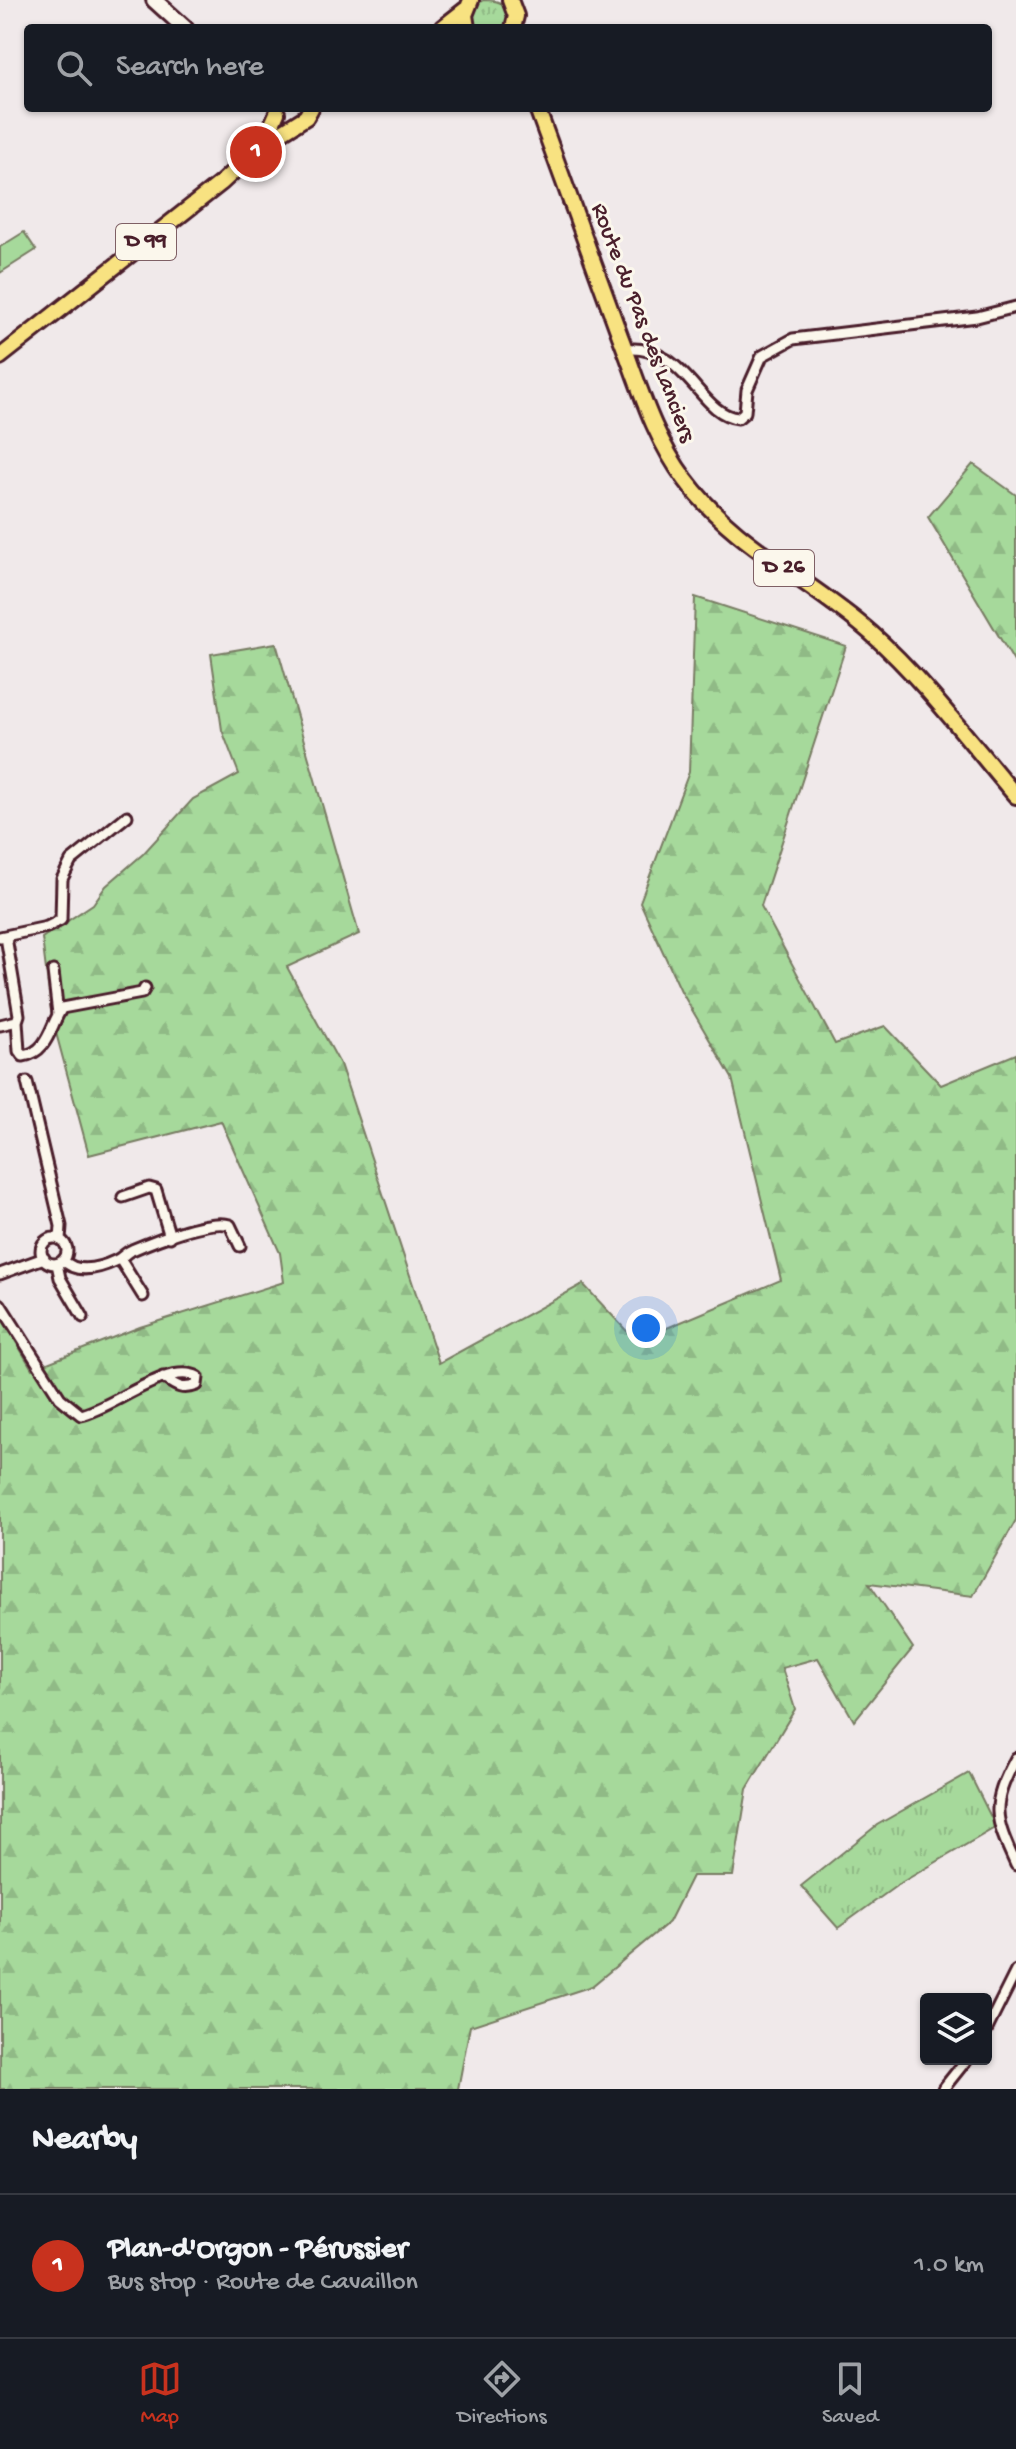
<!DOCTYPE html>
<html lang="en">
<head>
<meta charset="utf-8">
<style>
  :root { --surface:#171b24; --page:#242831; --text:#f1f3f6; --muted:#9ea1a6; --line:#363941; --accent:#c8321e }
  body { margin:0; font-family:"Gochi Hand",sans-serif; background:var(--page); color:var(--text) }
  .controls { position:absolute; right:24px; bottom:24px; display:grid; overflow:hidden; border-radius:8px; box-shadow:0 2px 6px #0004 }
  .controls button { width:72px; height:72px; display:grid; place-items:center; padding:0; border:0; border-bottom:2px solid var(--line); background:var(--surface); color:var(--text); font:40px sans-serif }
  .you { position:absolute; left:646px; top:1328px; width:28px; height:28px; margin:-20px; border:6px solid #fff; border-radius:50%; background:#1a73e8; box-shadow:0 0 0 12px #1a73e833 }
  .badge { display:grid; place-items:center; width:52px; height:52px; border-radius:50%; background:var(--accent); color:#fff; font-size:26px; font-weight:700 }
  .pin { position:absolute; translate:-50% -50%; border:4px solid #fff; box-shadow:0 2px 8px #0006 }
  .list { margin:0; padding:0; list-style:none }
  h2 { display:flex; justify-content:space-between; align-items:center; height:104px; margin:0; padding:0 32px; font-size:34px }
  h2 small { font-size:26px; font-weight:400; color:var(--muted) }
  .list li { display:grid; grid-template-columns:52px 1fr auto; gap:24px; align-items:center; box-sizing:border-box; height:144px; padding:0 32px; border-top:2px solid var(--line) }
  .list b { display:block; font-size:30px; white-space:nowrap }
  .list p { margin:0; font-size:26px; white-space:nowrap; color:var(--muted) }
  .list em { font-size:26px; font-style:normal; color:var(--muted) }
  .icon { flex:none; width:44px; height:44px; fill:none; stroke:currentColor; stroke-width:2; stroke-linecap:round; stroke-linejoin:round }
  .map { position:relative; flex:none; width:1016px; height:2089px; overflow:hidden }
  .search { position:absolute; background:var(--surface); box-shadow:0 2px 6px #0004; left:24px; right:24px; top:24px; height:88px; display:flex; align-items:center; gap:20px; box-sizing:border-box; padding:0 28px; border-radius:8px; color:var(--muted); font-size:30px }
  .sheet { height:248px; background:var(--surface) }
  nav { display:flex; justify-content:space-around; align-items:center; box-sizing:border-box; height:112px; border-top:2px solid var(--line); background:var(--surface); font-size:22px; color:var(--muted) }
  nav a { display:grid; justify-items:center; gap:4px }
  nav .on { color:var(--accent) }
  .map>svg:first-child { display:block }
  .grass { fill:url(#grass-tufts); stroke:#787c63; stroke-width:2 }
  .forest { fill:url(#forest-firs); stroke:#787c63; stroke-width:2 }
  .green { fill:#a6d99b; stroke:#787c63; stroke-width:2 }
  .lines { fill:none; stroke-linecap:round; stroke-linejoin:round }
  .minor-casing { stroke:#4a1f2b; stroke-width:15 }
  .secondary-casing { stroke:#4a1f2b; stroke-width:20 }
  .primary-casing { stroke:#4a1f2b; stroke-width:20 }
  .minor { stroke:#fbf7ec; stroke-width:9 }
  .secondary { stroke:#fbf7ec; stroke-width:14 }
  .primary { stroke:#f8e281; stroke-width:14 }
  .labels { text-anchor:middle; dominant-baseline:central; stroke-width:6; stroke-linejoin:round; paint-order:stroke }
  .shield { fill:#fbf7ec; stroke:#7f6065; stroke-width:2 }
  .shield-label { font-size:22px; font-weight:bold; fill:#4a1f2b }
  .street-label { font-size:24px; fill:#4a1f2b; stroke:#fbf7ec }
</style>
</head>
<body>
<div class="map">
<svg width="1016" height="2089" viewBox="0 0 1016 2089">
  <defs>
    <pattern id="grass-tufts" width="24" height="20" patternUnits="userSpaceOnUse" patternTransform="scale(2)"><rect width="24" height="20" fill="#a6d99b"/><path d="M3 7l-1-3M5 7V3M7 7l1-3M15 17l-1-3M17 17v-4M19 17l1-3" fill="none" stroke="#90ba86"/></pattern>
    <pattern id="forest-firs" width="22" height="20" patternUnits="userSpaceOnUse" patternTransform="scale(2)"><rect width="22" height="20" fill="#a6d99b"/><path d="M5 1l3.5 6h-7zM16 11l3.5 6h-7z" fill="#90ba86"/></pattern>
  </defs>
  <rect width="100%" height="100%" fill="#f0e9ea"/>
  <filter id="ink" filterUnits="userSpaceOnUse"><feTurbulence type="fractalNoise" baseFrequency=".0125" numOctaves="2"/><feDisplacementMap in="SourceGraphic" scale="16" xChannelSelector="R" yChannelSelector="G"/><feConvolveMatrix kernelMatrix="1 2 1 2 8 2 1 2 1" color-interpolation-filters="sRGB"/></filter>
  <g filter="url(#ink)">
    <path class="grass" d="M483,0C503,0 515,7 505,28H476C470,17 472,7 483,0Z
      M969,1773L996,1827L899,1884L838,1928L801,1886L877,1825Z"/>
    <path class="forest" d="M973,464L1016,495V665L928,517Z
      M695,597L846,646L761,906L835,1044L885,1026L941,1085L1016,1054V1520L973,1596L869,1583L913,1648L854,1721L818,1658L782,1668L795,1709L747,1789L733,1876H692L669,1922L592,1986L470,2026L458,2089H0V1315L32,1369L140,1327L284,1282L280,1253L221,1121L89,1155L52,1018L42,938L93,904L106,886L143,854L193,799L239,774L222,730L211,654L276,643L359,934L287,967L340,1064L439,1363L583,1284L636,1341L781,1280L732,1078L681,991L640,902L689,772Z"/>
    <path class="green" d="M24,232L36,250L0,273V247Z"/>
    <g class="lines">
      <g class="minor-casing">
        <path id="minor" d="M625,349C686,344 699,415 738,418L745,412L747,390L762,356L793,339L977,317L1016,307
          M0,937L47,927L61,920L62,879L71,861L127,816
          M53,971L58,1014
          M17,1021L19,1051L23,1056C49,1052 50,1025 62,1008L142,993L145,988
          M0,1025L17,1021L19,1015L6,937
          M27,1082L61,1226L60,1240
          M123,1197L149,1188L156,1190L170,1237
          M41 1251a13 13 0 1 1 26 0a13 13 0 1 1-26 0Z
          M120,1259L143,1296
          M63,1260C77,1275 100,1268 117,1260C122,1258 126,1252 132,1250C153,1241 210,1218 230,1225L240,1246
          M57,1264L60,1278L83,1317
          M0,1274L44,1258
          M0,1304L60,1398L81,1415C113,1408 168,1361 198,1377L197,1385C182,1391 176,1386 163,1377
          M1016,1758C990,1806 994,1817 1016,1865
          M986,2031L1016,1971
          M943,2089L967,2059"/>
      </g>
      <g class="secondary-casing">
        <path id="secondary" d="M154,0L185,28"/>
      </g>
      <g class="primary-casing">
        <path id="primary" d="M510,0L516,16L513,28
          M442,28L465,10
          M467,28L465,15L471,0
          M537,108C565,184 592,260 620,336C639,385 653,436 685,479C734,546 810,579 871,633C925,681 969,741 1016,796
          M265,140L277,113
          M0,357L221,183L263,144L306,117L311,108"/>
      </g>
      <use href="#minor" class="minor"/>
      <use href="#secondary" class="secondary"/>
      <use href="#primary" class="primary"/>
    </g>
  </g>
  <g class="labels">
    <g class="shield">
      <rect x="116" y="224" width="60" height="36" rx="6"/>
      <rect x="754" y="550" width="60" height="36" rx="6"/>
    </g>
    <g class="shield-label">
      <text x="146" y="242">D 99</text>
      <text x="784" y="568">D 26</text>
    </g>
    <g class="street-label">
      <text transform="translate(642 323) rotate(69)">Route du Pas des Lanciers</text>
    </g>
  </g>
</svg>
<div class="controls">
<button><svg class="icon" aria-label="layers" viewBox="0 0 24 24"><path d="M12 4l9 5-9 5-9-5zM3 14l9 5 9-5"/></svg></button>
</div>
<div class="you"></div>
<div class="pin badge" style="left:256px;top:152px">1</div>
<div class="search"><svg class="icon" aria-label="search" viewBox="0 0 24 24"><circle cx="10" cy="10" r="6"/><path d="M15 15l6 6"/></svg>Search here</div>
</div>
<section class="sheet">
<h2>Nearby<small></small></h2>
<ul class="list">
<li><span class="badge">1</span><div><b>Plan-d'Orgon - Pérussier</b><p>Bus stop · Route de Cavaillon</p></div><em>1.0 km</em></li>
</ul>
</section>
<nav>
<a class="on"><svg class="icon" aria-label="map" viewBox="0 0 24 24"><path d="M3 6l6-2 6 2 6-2v14l-6 2-6-2-6 2zM9 4v14M15 6v14"/></svg>Map</a>
<a><svg class="icon" aria-label="directions" viewBox="0 0 24 24"><path d="M12 3l9 9-9 9-9-9zM9 14v-3h6M13 9l2 2-2 2"/></svg>Directions</a>
<a><svg class="icon" aria-label="saved" viewBox="0 0 24 24"><path d="M7 4h10v16l-5-4-5 4z"/></svg>Saved</a>
</nav>
</body>
</html>
